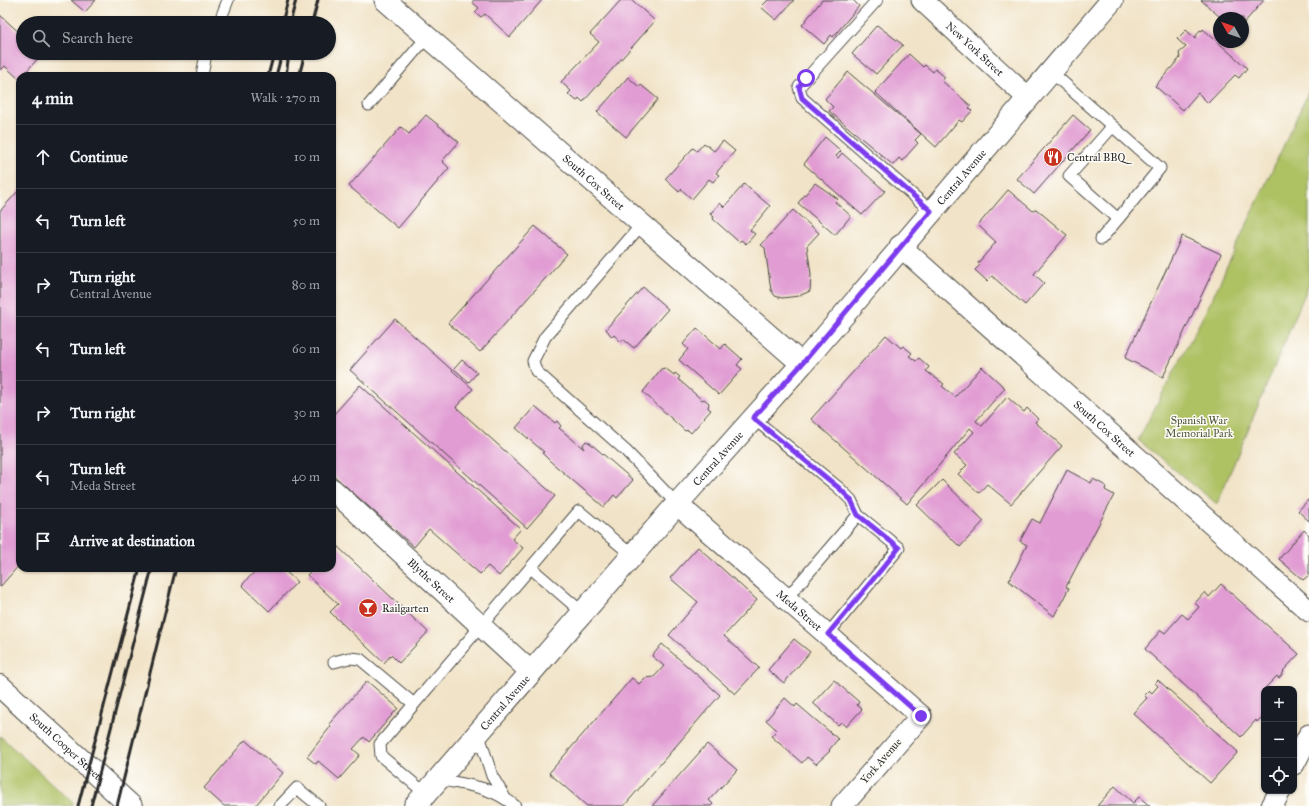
<!DOCTYPE html>
<html lang="en">
<head>
<meta charset="utf-8">
<style>
  :root { --surface:#171b24; --page:#242831; --text:#f1f3f6; --muted:#9ea1a6; --line:#363941 }
  body { margin:0; font-family:"IM FELL Great Primer",serif; background:var(--page); color:var(--text) }
  .controls { position:absolute; right:12px; bottom:12px; display:grid; overflow:hidden; border-radius:8px; box-shadow:0 1px 3px #0004 }
  .controls button { width:36px; height:36px; display:grid; place-items:center; padding:0; border:0; border-bottom:1px solid var(--line); background:var(--surface); color:var(--text); font:20px sans-serif }
  .compass { position:absolute; left:1213px; top:12px; width:36px; height:36px; border-radius:50%; background:var(--surface); box-shadow:0 1px 3px #0004; rotate:310deg }
  .stop { position:absolute; width:12px; height:12px; margin:-9px; border:3px solid #7c3aed; border-radius:50%; background:#fff }
  .stop.end { background:#7c3aed; border-color:#fff; box-shadow:0 1px 4px #0008 }
  .list { margin:0; padding:0; list-style:none }
  h2 { display:flex; justify-content:space-between; align-items:center; height:52px; margin:0; padding:0 16px; font-size:17px }
  h2 small { font-size:13px; font-weight:400; color:var(--muted) }
  .list li { display:grid; grid-template-columns:26px 1fr auto; gap:12px; align-items:center; box-sizing:border-box; height:64px; padding:0 16px; border-top:1px solid var(--line) }
  .list b { display:block; font-size:15px; white-space:nowrap }
  .list p { margin:0; font-size:13px; white-space:nowrap; color:var(--muted) }
  .list em { font-size:13px; font-style:normal; color:var(--muted) }
  .icon { flex:none; width:22px; height:22px; fill:none; stroke:currentColor; stroke-width:2; stroke-linecap:round; stroke-linejoin:round }
  .map { position:relative; flex:none; width:1309px; height:806px; overflow:hidden }
  .search { position:absolute; background:var(--surface); box-shadow:0 1px 3px #0004; left:16px; top:16px; width:320px; height:44px; display:flex; align-items:center; gap:10px; box-sizing:border-box; padding:0 14px; border-radius:22px; color:var(--muted); font-size:15px }
  .panel { position:absolute; background:var(--surface); box-shadow:0 1px 3px #0004; left:16px; top:72px; width:320px; height:500px; border-radius:12px }
  .map>svg:first-child { display:block }
  .green { fill:#aec164; stroke:#6c7648 }
  .building { fill:#e19cd3 }
  .lines { fill:none; stroke-linecap:round; stroke-linejoin:round }
  .service-casing { stroke:#494742; stroke-width:13 }
  .minor-casing { stroke:#494742; stroke-width:23 }
  .secondary-casing { stroke:#494742; stroke-width:24 }
  .service { stroke:#fff; stroke-width:11 }
  .minor { stroke:#fff; stroke-width:21 }
  .secondary { stroke:#fff; stroke-width:22 }
  .rail { stroke:#2b2b2b; stroke-width:3 }
  .route { stroke:#7c3aed; stroke-width:5 }
  .labels { text-anchor:middle; dominant-baseline:central; stroke-width:3; stroke-linejoin:round; paint-order:stroke }
  .street-label { font-size:11px; fill:#2b2b2b; stroke:#fdfcf7 }
  .poi-label { font-size:11px; fill:#2b2b2b; stroke:#fdfcf7; text-anchor:start }
  .park-label { font-size:11px; fill:#52583c; stroke:#fdfcf7 }
</style>
</head>
<body>
<div class="map">
<svg width="1309" height="806" viewBox="0 0 1309 806">
  <rect width="100%" height="100%" fill="#fdfcf7"/>
  <filter id="ink" filterUnits="userSpaceOnUse"><feTurbulence type="fractalNoise" baseFrequency=".025" numOctaves="2"/><feDisplacementMap in="SourceGraphic" scale="8" xChannelSelector="R" yChannelSelector="G"/><feConvolveMatrix kernelMatrix="1 2 1 2 8 2 1 2 1" color-interpolation-filters="sRGB"/></filter>
  <filter id="wash" filterUnits="userSpaceOnUse"><feTurbulence type="fractalNoise" baseFrequency=".012" numOctaves="4" result="noise"/><feDisplacementMap in="SourceGraphic" scale="16" xChannelSelector="R" yChannelSelector="G"/><feGaussianBlur stdDeviation="0.9" result="paint"/><feColorMatrix in="noise" values="0 0 0 0 0 0 0 0 0 0 0 0 0 0 0 0 0 1.4 0 .05"/><feComposite in="paint" operator="in"/></filter>
  <g filter="url(#wash)">
    <rect width="100%" height="100%" fill="#f1e3c7"/>
    <path class="green" d="M1309,91V284L1217,504L1138,440L1211,301Z
      M0,736L73,803V806H0Z"/>
    <g id="blocks">
      <path class="building" d="M71,0H96L85,12Z
        M474,0H542L510,37L485,14L481,17L475,12L479,8L472,2Z
        M621,0H632L655,21L583,102L579,98L577,101L568,94L571,91L561,82L599,42L590,34Z
        M768,0H794L776,20L761,7Z
        M822,0H853L859,6L833,37L831,35L824,44L802,25Z
        M1201,0H1264L1243,24V18H1221Z
        M0,15L23,36V53H43L22,76H20V80L5,66L1,70L0,69Z
        M877,25L903,45L876,74L852,54Z
        M1203,29L1247,68L1239,78L1235,75L1208,103L1198,93L1183,110L1155,86L1180,58L1179,53L1186,47L1177,39L1186,30L1195,38L1200,30L1202,31Z
        M909,54L923,67L925,65L933,72L935,69L945,77L942,81L971,106L969,108L972,111L962,122L959,120L936,147L875,92Z
        M848,72L921,134L915,140L918,143L902,161L899,158L893,165L829,111L833,107L825,99Z
        M628,77L639,87L641,85L658,99L626,137L597,112Z
        M426,115L459,142L442,161L449,168L398,228L349,186L401,127L409,134Z
        M1073,115L1090,130L1034,194L1017,179Z
        M825,137L841,151L836,156L838,158L842,153L885,191L862,215L804,164Z
        M723,141L735,151L716,173L719,175L713,182L709,179L692,199L681,189L679,192L665,179L693,148L697,151L704,143L714,151Z
        M815,183L838,199L835,202L851,216L835,235L798,203Z
        M744,184L770,206L750,230L755,234L746,244L741,240L739,242L713,219L714,217L710,214L720,203L724,207Z
        M20,189V564L0,587V211Z
        M1008,190L1033,211L1036,209L1067,235L1034,274L1044,283L1025,305L992,276L987,281L975,270L980,265L978,263L996,242L978,225Z
        M793,210L819,233L807,246L811,274L810,291L799,296L782,298L775,296L771,290L765,248L761,245Z
        M535,226L567,254L480,352L448,323Z
        M1182,236L1221,254L1163,377L1125,358Z
        M643,287L668,309L634,348L623,339L621,342L614,335L612,337L606,329Z
        M395,319L473,389L456,407L555,496L527,528L350,370Z
        M697,328L721,349L725,344L742,359L737,365L742,369L719,395L679,360L688,349L683,344Z
        M886,335L901,348L903,346L912,353L909,356L916,361L919,358L929,367L926,371L944,384L942,386L955,397L982,367L1005,388L976,421L982,426L1007,397L1024,412L1027,408L1038,419L1035,422L1062,446L1011,504L987,484L979,493L958,474L967,465L954,454L974,432L970,428L907,504L811,419Z
        M462,360L477,373L469,382L454,369Z
        M665,368L674,375L675,373L680,377L678,379L702,400L704,399L709,403L708,408L711,410L691,433L688,430L685,431L643,392L661,369Z
        M360,385L521,529L512,539L523,548L499,576L488,566L480,574L429,529L414,547L332,474V413L334,414Z
        M535,406L555,423L557,421L561,426L559,428L584,449L582,446L586,441L590,443L633,480L617,498L614,495L604,507L551,462L542,453L544,452L516,428Z
        M1067,470L1091,483L1093,479L1106,486L1105,490L1114,495L1066,587L1069,588L1054,616L1009,581L1027,545L1020,541L1032,519L1040,523Z
        M942,480L984,521L960,547L917,505Z
        M1309,499V521L1298,511Z
        M1304,530L1309,535V575L1303,580L1279,559Z
        M336,545L428,632L399,663L391,655L384,663L330,612L338,604L307,575L314,568H332V549Z
        M698,547L757,600L724,636L759,668L735,694L669,635L698,602L670,578Z
        M258,568H282L297,582L269,611L242,585Z
        M1221,584L1299,654L1283,671L1284,672L1279,678L1277,676L1264,689V712L1261,715L1263,716L1257,722L1256,720L1241,737L1145,649L1161,630L1165,633L1182,614L1188,619L1199,607L1195,603L1205,592L1209,597Z
        M794,639L810,652L784,683L768,670Z
        M662,644L720,695L624,806H587L549,773L632,678L639,684L645,678L654,677L664,666L652,656Z
        M834,680L859,702L857,705L862,709L846,727L841,722L838,725L813,703Z
        M1158,680L1238,752L1210,783L1133,713L1147,698L1144,695L1149,690L1152,693L1158,686L1155,683Z
        M367,681L398,708L369,742L364,737L353,749L360,755L339,779L318,761L316,764L307,757L331,726L329,724Z
        M785,698L795,707L797,704L838,739L829,750L830,751L816,764L807,757L802,763L771,736L777,730L766,720Z
        M245,740L283,773L255,806H224L204,788Z
        M707,744L737,770L709,800L713,804L711,806H652Z
        M1115,786L1133,803L1139,797L1150,806H1097Z"/>
    </g>
  </g>
  <g filter="url(#ink)">
    <use href="#blocks" fill-opacity="0" stroke="#494742" stroke-width="1"/>
    <g class="lines">
      <g class="service-casing">
        <path id="service" d="M877,0L799,87L802,98L931,211
          M219,23L228,0
          M1050,71L1160,168L1118,219L1069,176L1112,127
          M202,76L206,53
          M369,105L427,37
          M642,224L545,337L533,361L536,371L626,451L677,504
          M1101,239L1118,219
          M753,418L839,488L851,500L858,515
          M531,568L583,613
          M786,599L858,515L899,548L828,634
          M334,662L349,658L360,659L414,704
          M478,732L492,776L504,796
          M438,779C466,785 492,786 515,806
          M425,793L381,756L380,744L579,511L633,556
          M280,806L297,788L319,806"/>
      </g>
      <g class="minor-casing">
        <g id="minor">
          <path id="s1" d="M385,0L802,364"/>
          <path id="s2" d="M922,0L1028,98"/>
          <path id="s3" d="M900,246L1309,611"/>
          <path id="s4" d="M332,489L531,672"/>
          <path id="s5" d="M677,504L921,716L842,806"/>
          <path d="M1294,764L1309,735"/>
          <path d="M1272,806L1280,791"/>
        </g>
      </g>
      <g class="secondary-casing">
        <g id="secondary">
          <path id="s6" d="M0,686L131,806"/>
          <path id="s7" d="M415,806L677,504L802,364L1112,0"/>
        </g>
      </g>
      <use href="#service" class="service"/>
      <use href="#minor" class="minor"/>
      <use href="#secondary" class="secondary"/>
      <path class="rail" d="M282,23L288,0
        M290,23L296,0
        M312,23L318,0
        M268,76L274,53
        M276,76L282,53
        M286,76L289,53
        M299,76L305,53
        M78,806L140,568
        M91,806L152,568
        M117,806L176,568"/>
    </g>
  </g>
  <g class="lines" filter="url(#ink)">
    <path class="route" d="M806,78L799,87L802,98L931,211L802,364L753,418L839,488L851,500L858,515L899,548L828,634L921,716"/>
  </g>
  <defs>
    <g id="restaurant-disc" transform="scale(1)"><circle r="9.5" fill="#c8321e" stroke="#fdfcf7"/><path d="M-5-6h1v4h1v-4h1v4h1v-4h1v5L-1.5 .5V6h-2V.5L-5-1ZM5-6V6H3V1.5H1.5Q1.5-4 5-6Z" fill="#fff"/></g>
    <g id="bar-disc" transform="scale(1)"><circle r="9.5" fill="#c8321e" stroke="#fdfcf7"/><path d="M-6-5H6L.8 .8V4.5H3.5V6h-7V4.5H-.8V.8Z" fill="#fff"/></g>
  </defs>
  <g fill-rule="evenodd">
    <use href="#restaurant-disc" x="1053" y="157"/>
    <use href="#bar-disc" x="368" y="608"/>
  </g>
  <g class="labels">
    <g class="street-label">
      <text stroke="none"><textPath href="#s2" startOffset="72">New York Street</textPath></text>
      <text stroke="none"><textPath href="#s7" startOffset="833">Central Avenue</textPath></text>
      <text stroke="none"><textPath href="#s1" startOffset="277">South Cox Street</textPath></text>
      <text stroke="none"><textPath href="#s3" startOffset="274">South Cox Street</textPath></text>
      <text stroke="none"><textPath href="#s7" startOffset="461">Central Avenue</textPath></text>
      <text stroke="none"><textPath href="#s4" startOffset="135">Blythe Street</textPath></text>
      <text stroke="none"><textPath href="#s5" startOffset="162">Meda Street</textPath></text>
      <text stroke="none"><textPath href="#s7" startOffset="137">Central Avenue</textPath></text>
      <text stroke="none"><textPath href="#s6" startOffset="89">South Cooper Street</textPath></text>
      <text transform="translate(881 761) rotate(-49)">York Avenue</text>
    </g>
    <g class="poi-label">
      <text x="1067" y="157">Central BBQ</text>
      <text x="382" y="608">Railgarten</text>
    </g>
    <g class="park-label">
      <text x="1199" y="420">Spanish War<tspan x="1199" dy="13">Memorial Park</tspan></text>
    </g>
  </g>
</svg>
<div class="controls">
<button>+</button>
<button>−</button>
<button><svg class="icon" aria-label="locate" viewBox="0 0 24 24"><circle cx="12" cy="12" r="6"/><path d="M12 2v4M12 18v4M2 12h4M18 12h4"/></svg></button>
</div>
<svg class="compass" viewBox="-18 -18 36 36"><path d="M0-13l5 13h-10z" fill="#e53935"/><path d="M0 13l5-13h-10z" fill="#9ea1a6"/></svg>
<div class="stop" style="left:806px;top:78px"></div>
<div class="stop end" style="left:921px;top:716px"></div>
<div class="search"><svg class="icon" aria-label="search" viewBox="0 0 24 24"><circle cx="10" cy="10" r="6"/><path d="M15 15l6 6"/></svg>Search here</div>
<section class="panel">
<h2>4 min<small>Walk · 270 m</small></h2>
<ul class="list">
<li><svg class="icon" aria-label="ahead" viewBox="0 0 24 24"><path d="M12 20V5M6 11l6-6 6 6"/></svg><div><b>Continue</b></div><em>10 m</em></li>
<li><svg class="icon" aria-label="left" viewBox="0 0 24 24"><path d="M17 20v-9H6M10 6l-5 5 5 5"/></svg><div><b>Turn left</b></div><em>50 m</em></li>
<li><svg class="icon" aria-label="right" viewBox="0 0 24 24"><path d="M7 20v-9h11M14 6l5 5-5 5"/></svg><div><b>Turn right</b><p>Central Avenue</p></div><em>80 m</em></li>
<li><svg class="icon" aria-label="left" viewBox="0 0 24 24"><path d="M17 20v-9H6M10 6l-5 5 5 5"/></svg><div><b>Turn left</b></div><em>60 m</em></li>
<li><svg class="icon" aria-label="right" viewBox="0 0 24 24"><path d="M7 20v-9h11M14 6l5 5-5 5"/></svg><div><b>Turn right</b></div><em>30 m</em></li>
<li><svg class="icon" aria-label="left" viewBox="0 0 24 24"><path d="M17 20v-9H6M10 6l-5 5 5 5"/></svg><div><b>Turn left</b><p>Meda Street</p></div><em>40 m</em></li>
<li><svg class="icon" aria-label="arrive" viewBox="0 0 24 24"><path d="M6 21V4h12l-3 4 3 4H6"/></svg><div><b>Arrive at destination</b></div></li>
</ul>
</section>
</div>
</body>
</html>
